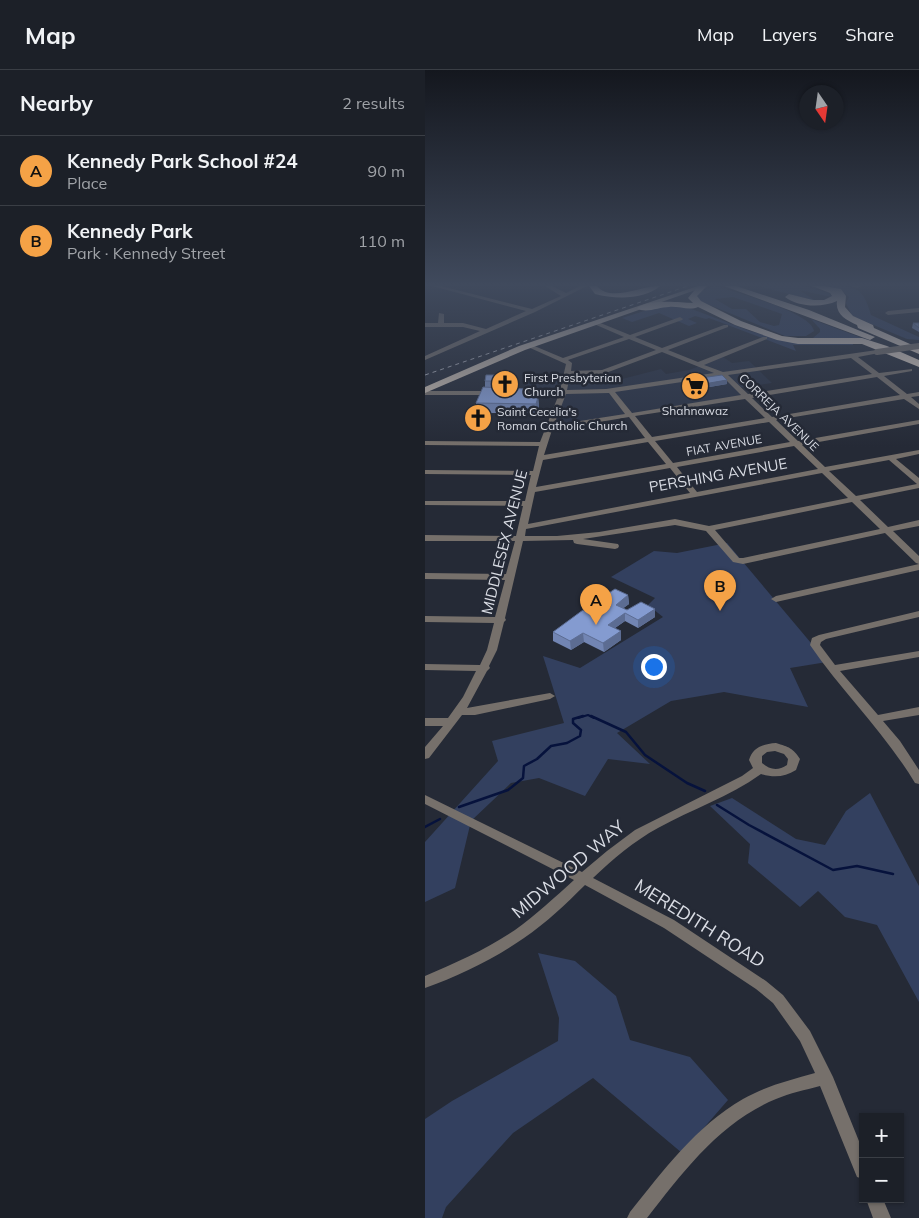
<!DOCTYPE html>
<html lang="en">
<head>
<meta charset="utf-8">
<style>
  :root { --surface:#1c2028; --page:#252830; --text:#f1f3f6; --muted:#a0a3a8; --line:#3a3e45; --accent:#f5a246 }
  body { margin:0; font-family:Mulish,sans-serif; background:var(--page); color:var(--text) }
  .controls { position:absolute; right:15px; bottom:15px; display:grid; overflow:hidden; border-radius:0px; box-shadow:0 1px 4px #0004 }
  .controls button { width:45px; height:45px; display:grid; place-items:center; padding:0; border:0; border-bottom:1px solid var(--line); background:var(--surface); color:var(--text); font:25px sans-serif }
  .compass { position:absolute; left:374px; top:15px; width:45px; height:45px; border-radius:50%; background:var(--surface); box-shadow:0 1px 4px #0004; rotate:167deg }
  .you { position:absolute; left:228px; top:596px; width:18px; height:18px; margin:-12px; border:4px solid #fff; border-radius:50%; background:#1a73e8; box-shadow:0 0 0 8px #1a73e833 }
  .badge { display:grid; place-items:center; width:32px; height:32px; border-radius:50%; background:var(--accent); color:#111; font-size:16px; font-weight:700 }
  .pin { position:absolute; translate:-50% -41px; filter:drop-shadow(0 1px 2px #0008) }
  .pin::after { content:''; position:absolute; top:26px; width:18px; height:15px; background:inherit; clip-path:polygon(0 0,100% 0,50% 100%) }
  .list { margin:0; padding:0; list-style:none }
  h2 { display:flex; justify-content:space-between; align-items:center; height:65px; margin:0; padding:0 20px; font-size:21px }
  h2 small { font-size:16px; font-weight:400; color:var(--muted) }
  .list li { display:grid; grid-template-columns:32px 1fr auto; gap:15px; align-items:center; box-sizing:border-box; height:70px; padding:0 20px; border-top:1px solid var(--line) }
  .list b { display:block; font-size:19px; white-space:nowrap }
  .list p { margin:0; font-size:16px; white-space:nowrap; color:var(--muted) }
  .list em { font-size:16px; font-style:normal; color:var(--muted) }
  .map { position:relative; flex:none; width:494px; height:1148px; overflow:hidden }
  header { display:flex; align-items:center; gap:30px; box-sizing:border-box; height:70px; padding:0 25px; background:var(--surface); border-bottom:1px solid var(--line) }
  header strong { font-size:24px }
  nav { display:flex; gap:28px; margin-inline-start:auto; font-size:18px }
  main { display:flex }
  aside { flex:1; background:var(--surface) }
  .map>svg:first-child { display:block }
  .built { fill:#2b3345 }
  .green { fill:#33405f; fill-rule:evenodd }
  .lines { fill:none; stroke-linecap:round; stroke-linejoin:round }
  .stream-far1 { stroke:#06123c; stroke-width:2 }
  .stream { stroke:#06123c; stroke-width:2.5 }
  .minor { fill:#76706b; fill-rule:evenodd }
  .major { fill:#c2b7ac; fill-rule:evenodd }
  .highway { fill:#e1d3c6; fill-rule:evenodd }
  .rail { stroke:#adb0b9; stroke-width:1; stroke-dasharray:4 4; stroke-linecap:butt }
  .minor-bridge { stroke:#76706b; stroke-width:6 }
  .wall { fill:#7285b3 }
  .shaded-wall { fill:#5c6c92 }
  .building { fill:#849bd0; stroke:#5c6c92 }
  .labels { text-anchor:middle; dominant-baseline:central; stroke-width:5; stroke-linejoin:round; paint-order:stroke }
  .far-poi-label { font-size:12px; fill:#d9dce4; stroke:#252a36; text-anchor:start }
  .far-street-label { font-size:12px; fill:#d9dce4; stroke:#252a36 }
  .street-label { font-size:15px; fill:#d9dce4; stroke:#252a36 }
  .near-street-label { font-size:18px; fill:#d9dce4; stroke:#252a36 }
</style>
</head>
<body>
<header>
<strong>Map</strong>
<nav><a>Map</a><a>Layers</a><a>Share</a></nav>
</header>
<main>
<aside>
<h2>Nearby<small>2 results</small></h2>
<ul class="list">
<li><span class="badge">A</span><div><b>Kennedy Park School #24</b><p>Place</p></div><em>90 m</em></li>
<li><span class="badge">B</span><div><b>Kennedy Park</b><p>Park · Kennedy Street</p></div><em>110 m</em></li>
</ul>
</aside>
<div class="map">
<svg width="494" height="1148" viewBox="0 0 494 1148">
  <rect width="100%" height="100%" fill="#252a36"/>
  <path class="built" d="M298,287L307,293L324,291L347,313L312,318L322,327L126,358L138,322L99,323L102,309L111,308L166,304L167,309H197L236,299L241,304L264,300Z"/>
  <path class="green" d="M290,216C309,222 386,242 389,261L381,266H360L275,231L270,223ZM308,227L357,244L354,255L349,256L335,252L321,239H307L290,229Z
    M333,216H378L404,223L407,227L374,220L391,231Z
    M404,216C431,216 438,217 446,245L494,267V270L482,269L427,246L421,233L424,227L416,220Z
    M235,236L264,238L325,261L358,270L428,273V275H368L371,281L284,248L281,249L270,246L263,249L272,253L264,256L234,243L207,252L197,248Z
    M386,249L445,271L388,268L395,262V259Z
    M302,473L402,592L365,598L383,637L299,622L246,631L192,663L225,694L183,689L160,726L114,708L86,713L46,751L30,818L0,832V772L73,691L67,671L139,653L118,586L155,598L238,547L223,535L230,528L186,507L229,481L252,483Z
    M445,723L494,816V932L452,855L420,847L393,821L375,837L323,793L325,774L285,736L307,728L371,769L400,775L421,741Z
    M113,883L150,891L191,926L205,970L265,987L303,1030L257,1083L168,1008L88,1063L21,1137L17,1148H0V1049L27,1031L133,971L134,948Z"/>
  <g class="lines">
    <path class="stream-far1" d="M153,648L163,645L169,648"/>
    <path class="stream" d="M166,646L201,662L220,685L262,713L280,721
      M292,735L324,755L408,800L432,796L468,804
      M34,737L83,720L98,708L99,696L112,689L126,676L142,673L155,666L156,660L148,653V649L158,646
      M0,757L15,749"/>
    <path class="minor" d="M7,216H16L107,239L136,226L120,216H127L141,223L155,216H162L110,242L0,290V286L55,261L38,257H0V253H13L14,243L19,244V253H38L61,259L101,241Z
      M426,216H436L433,218Z
      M494,238V242L463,245L460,243L463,241Z
      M255,247L258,249L257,250L210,267L237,278L299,255H303V257L243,280L273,292L338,267H342V269L279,295L298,302L452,280L455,282L454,283L433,287L454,303L487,299V301L459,306L482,324L494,322V326L486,327L494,334V339L479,329L351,350L373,371L494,350V354L377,375L400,397L494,380V384L471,389L494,408V418L435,430L463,457L494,450V456L468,461L494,486V494L491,493L460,463L318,494L308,492L281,461L250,455L158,469L193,474L194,476L193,478L190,479L152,474L149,473L148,470L98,471L80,548L81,550L79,552L72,580L64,596L65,598L62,601L42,638L125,623L130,626L125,629L50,645H37L4,688L0,689V677L18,656H0V648H23L38,627L51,601L0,600V594L55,595L62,580L69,553L0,552V546L70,547L80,510L0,509V503L81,504L90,471H0V465L91,466L98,436L0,435V431H100L106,405L0,404V400L108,401L114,376L0,375V371L115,372L134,324L89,325L86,323L89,321L135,320L141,294L103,277V275H107L138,288L199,267L169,254V252H173L205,265ZM204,269L231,280L177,300L146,301L147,293L143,290ZM237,282L289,303L181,319L142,320L145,305L178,304ZM426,288L447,304L323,324L303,305ZM297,306L316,325L207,343L190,322ZM452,307L475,325L347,347L327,328ZM184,323L200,344L129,355L141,324ZM320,329L340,348L227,367L210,346ZM204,347L220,368L119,385L127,360ZM344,352L365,372L248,393L230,371ZM223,372L241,394L111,417L118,390ZM369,376L393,399L272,422L252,397ZM464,390L492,414L431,426L404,401ZM245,398L265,423L103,454L110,422ZM397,403L423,428L284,456L250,449L174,462L132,466H100L101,459ZM427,432L455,459L318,488H314L290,460Z
      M0,321H69L72,323L69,325H0Z
      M494,494V500L351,532L346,529L351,526Z
      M494,541V547L401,569L396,572L395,575L410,595L494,581V587L415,601L453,645L494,637V645L458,651L475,671L494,700V714L490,713C460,663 418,623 385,575L387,568L394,565Z
      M351,673C364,677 368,678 375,689L371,700C360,707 349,708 336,704C304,727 267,739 233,758C209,771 188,789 168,808L249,850L341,911L358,925L385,961L408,1007L438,1081V1109L432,1107L395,1016C380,1020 365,1023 351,1029C295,1052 258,1102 222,1148H202L205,1142C238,1101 271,1056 318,1029C341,1016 365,1010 390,1003L375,971L348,933L331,919L239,858L160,815C141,834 121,853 99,868C69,889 34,906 0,918V906C31,893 62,879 90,860C111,845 130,827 149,810L0,734V725L157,802L182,781L210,760L317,706L328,698L324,690C328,677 338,674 351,673ZM350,681L359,684L363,689L362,695C353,701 345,700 337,693V686L342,682Z
      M441,1129H458L466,1148H448Z"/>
    <path class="major" d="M273,216H282L100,280L0,323V317L94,276Z"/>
    <path class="highway" d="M164,216H172C186,233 217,215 235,216C219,230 190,229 170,224Z
      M273,216H282L272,226L276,231L316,251L357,266L373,268H437L462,276L494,290V297L437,274H373L352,270L310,255L273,237C265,241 253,236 244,237C234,237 220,244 212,238C224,229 253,232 268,233L263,228Z
      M299,216H311L384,240L450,267L445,270L442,269Z
      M387,216H399L416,219L421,226L420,237L428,246L448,255L449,258L494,278V284L433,258L432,255C421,250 410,244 412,231C397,238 373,237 360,227L364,224L388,230H399L407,226L405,223Z"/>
    <path class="rail" d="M0,305L263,216"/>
    <path class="minor-bridge" d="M452,282L494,276"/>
  </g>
  <path class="wall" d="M488,253H494V262L487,258Z
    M72,305L87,312L86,318H75L101,319L102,327H113L114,336L112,343H52L51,333L60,317V311Z
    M261,310L302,314L267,320L261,314Z
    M203,525L204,534L198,538L202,540L230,547L213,558L200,551L190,558L196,570L179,582L159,572L146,580L128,571V562L170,546L179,541L173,538V530Z"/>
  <path class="shaded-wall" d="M87,305V312L86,318L85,311Z
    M302,310V314L267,320V316Z
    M101,319L102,328L99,327Z
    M113,327L114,336L112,343L111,334Z
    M203,525L204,534L191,544V535Z
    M230,539V547L213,558V550Z
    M200,543V551L183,563V555Z
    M196,561V570L179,582L178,573Z
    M158,563L159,572L146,580L145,571Z"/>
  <path class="building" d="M488,253H494V258Z
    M72,303L87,305L85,311H60L61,305H72Z
    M297,305L302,310L267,316L261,310Z
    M58,317L101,319L99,327H113L111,334L51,333Z
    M190,519L203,525L191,535L202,540L216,532L230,539L213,550L200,543L183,555L196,561L178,573L158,563L145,571L128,562L158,540L170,546L186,536L173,530Z"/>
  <linearGradient id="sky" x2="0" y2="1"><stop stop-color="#14171e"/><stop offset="0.57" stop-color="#404a5d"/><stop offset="1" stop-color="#404a5d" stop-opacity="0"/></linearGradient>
  <rect width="494" height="377" fill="url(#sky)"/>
  <defs>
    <g id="church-disc" transform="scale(1.4375)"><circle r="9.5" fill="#f5a246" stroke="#252a36"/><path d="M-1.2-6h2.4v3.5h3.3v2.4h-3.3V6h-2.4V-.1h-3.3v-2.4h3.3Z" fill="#111"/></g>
    <g id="supermarket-disc" transform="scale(1.4375)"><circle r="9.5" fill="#f5a246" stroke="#252a36"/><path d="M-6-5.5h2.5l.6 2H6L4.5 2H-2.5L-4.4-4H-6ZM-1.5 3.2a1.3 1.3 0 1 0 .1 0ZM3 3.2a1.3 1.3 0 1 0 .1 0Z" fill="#111"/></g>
  </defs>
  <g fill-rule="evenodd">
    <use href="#church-disc" x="80" y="314"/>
    <use href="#supermarket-disc" x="270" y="316"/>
    <use href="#church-disc" x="53" y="348"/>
  </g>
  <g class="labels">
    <g class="far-poi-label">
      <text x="99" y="307">First Presbyterian<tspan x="99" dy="14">Church</tspan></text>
      <text x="270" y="340" text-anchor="middle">Shahnawaz</text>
      <text x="72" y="341">Saint Cecelia's<tspan x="72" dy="14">Roman Catholic Church</tspan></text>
    </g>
    <g class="far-street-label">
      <text transform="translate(354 342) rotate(44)">CORREJA AVENUE</text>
      <text transform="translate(299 375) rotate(-10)">FIAT AVENUE</text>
    </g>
    <g class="street-label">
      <text transform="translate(293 405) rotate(-10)">PERSHING AVENUE</text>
      <text transform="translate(79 472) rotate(-76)">MIDDLESEX AVENUE</text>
    </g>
    <g class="near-street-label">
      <text transform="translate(143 799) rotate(-40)">MIDWOOD WAY</text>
      <text transform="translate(275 853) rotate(32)">MEREDITH ROAD</text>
    </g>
  </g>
</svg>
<div class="controls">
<button>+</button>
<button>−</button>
</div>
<svg class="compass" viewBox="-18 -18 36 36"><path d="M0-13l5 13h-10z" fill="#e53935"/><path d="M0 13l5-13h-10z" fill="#a0a3a8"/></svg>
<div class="you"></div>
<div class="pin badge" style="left:171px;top:555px">A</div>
<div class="pin badge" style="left:295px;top:541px">B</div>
</div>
</main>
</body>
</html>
